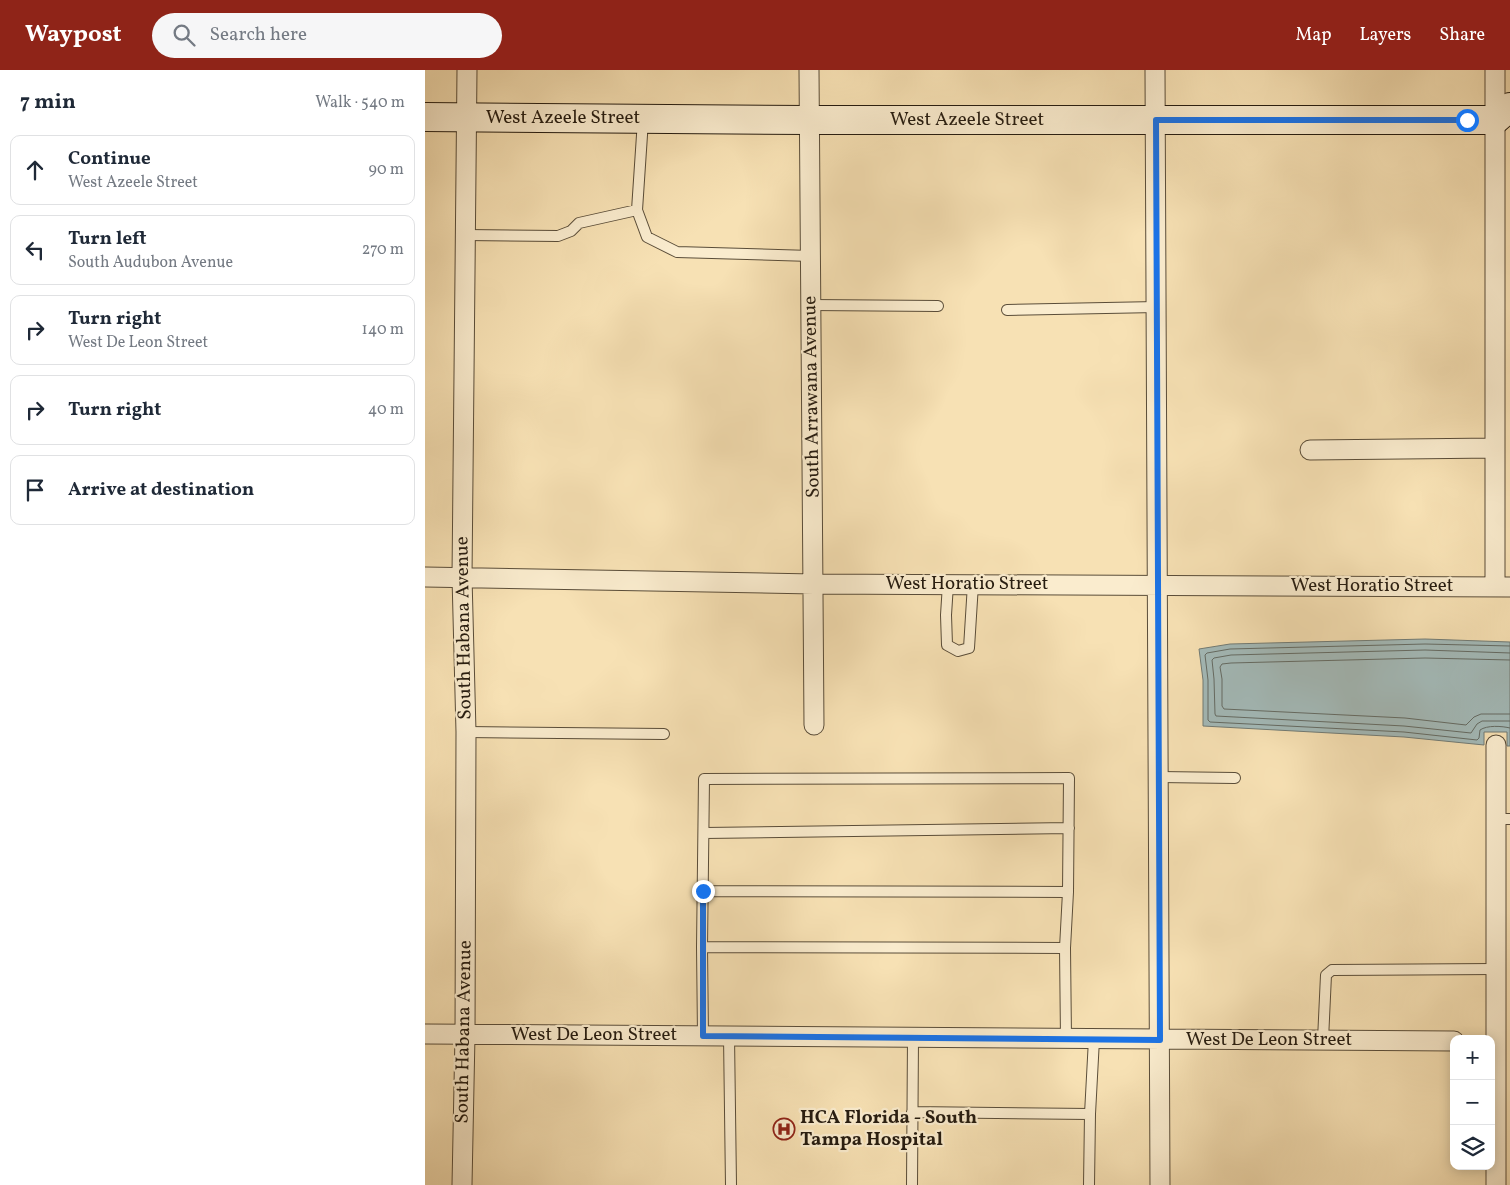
<!DOCTYPE html>
<html lang="en">
<head>
<meta charset="utf-8">
<style>
  :root { --surface:#fff; --page:#f6f6f7; --text:#1f2937; --muted:#747a83; --line:#e0e1e3; --accent:#8f2418 }
  body { margin:0; font-family:Vollkorn,serif; background:var(--page); color:var(--text) }
  .controls { position:absolute; right:15px; bottom:15px; display:grid; overflow:hidden; border-radius:10px; box-shadow:0 2px 12px #0003 }
  .controls button { width:45px; height:45px; display:grid; place-items:center; padding:0; border:0; border-bottom:1px solid var(--line); background:var(--surface); color:var(--text); font:25px sans-serif }
  .stop { position:absolute; width:15px; height:15px; margin:-11px; border:4px solid #1a73e8; border-radius:50%; background:#fff }
  .stop.end { background:#1a73e8; border-color:#fff; box-shadow:0 1px 5px #0008 }
  .list { margin:0; padding:0; list-style:none }
  h2 { display:flex; justify-content:space-between; align-items:center; height:65px; margin:0; padding:0 20px; font-size:21px }
  h2 small { font-size:16px; font-weight:400; color:var(--muted) }
  .list li { display:grid; grid-template-columns:32px 1fr auto; gap:15px; align-items:center; box-sizing:border-box; height:70px; margin:0 10px 10px; padding:0 10px; border:1px solid var(--line); border-radius:10px }
  .list b { display:block; font-size:19px; white-space:nowrap }
  .list p { margin:0; font-size:16px; white-space:nowrap; color:var(--muted) }
  .list em { font-size:16px; font-style:normal; color:var(--muted) }
  .icon { flex:none; width:28px; height:28px; fill:none; stroke:currentColor; stroke-width:2; stroke-linecap:round; stroke-linejoin:round }
  .map { position:relative; flex:none; width:1085px; height:1115px; overflow:hidden }
  header { display:flex; align-items:center; gap:30px; box-sizing:border-box; height:70px; padding:0 25px; background:var(--accent); color:#fff }
  header strong { font-size:24px }
  nav { display:flex; gap:28px; margin-inline-start:auto; font-size:18px }
  .search { width:350px; height:45px; background:var(--page); display:flex; align-items:center; gap:12px; box-sizing:border-box; padding:0 18px; border-radius:28px; color:var(--muted); font-size:19px }
  main { display:flex }
  aside { flex:1; background:var(--surface) }
  .map>svg:first-child { display:block }
  .water { fill:#a3bab9; stroke:#717b75 }
  .lines { fill:none; stroke-linecap:round; stroke-linejoin:round }
  .shore { stroke:#646b64; stroke-width:1 }
  .service-casing { stroke:#5a4d39; stroke-width:12 }
  .minor-casing { stroke:#5a4d39; stroke-width:21 }
  .secondary-casing { stroke:#261c10; stroke-width:30 }
  .service { stroke:#faecce; stroke-width:10 }
  .minor { stroke:#faecce; stroke-width:19 }
  .secondary { stroke:#faecce; stroke-width:28 }
  .route { stroke:#1a73e8; stroke-width:6 }
  .labels { text-anchor:middle; dominant-baseline:central; stroke-width:4.5; stroke-linejoin:round; paint-order:stroke }
  .street-label { font-size:19px; fill:#261c10; stroke:#faecce }
  .poi-label { font-size:19px; font-weight:bold; fill:#261c10; stroke:#faecce; text-anchor:start }
</style>
</head>
<body>
<header>
<strong>Waypost</strong>
<div class="search"><svg class="icon" aria-label="search" viewBox="0 0 24 24"><circle cx="10" cy="10" r="6"/><path d="M15 15l6 6"/></svg>Search here</div>
<nav><a>Map</a><a>Layers</a><a>Share</a></nav>
</header>
<main>
<aside>
<h2>7 min<small>Walk · 540 m</small></h2>
<ul class="list">
<li><svg class="icon" aria-label="ahead" viewBox="0 0 24 24"><path d="M12 20V5M6 11l6-6 6 6"/></svg><div><b>Continue</b><p>West Azeele Street</p></div><em>90 m</em></li>
<li><svg class="icon" aria-label="left" viewBox="0 0 24 24"><path d="M17 20v-9H6M10 6l-5 5 5 5"/></svg><div><b>Turn left</b><p>South Audubon Avenue</p></div><em>270 m</em></li>
<li><svg class="icon" aria-label="right" viewBox="0 0 24 24"><path d="M7 20v-9h11M14 6l5 5-5 5"/></svg><div><b>Turn right</b><p>West De Leon Street</p></div><em>140 m</em></li>
<li><svg class="icon" aria-label="right" viewBox="0 0 24 24"><path d="M7 20v-9h11M14 6l5 5-5 5"/></svg><div><b>Turn right</b></div><em>40 m</em></li>
<li><svg class="icon" aria-label="arrive" viewBox="0 0 24 24"><path d="M6 21V4h12l-3 4 3 4H6"/></svg><div><b>Arrive at destination</b></div></li>
</ul>
</aside>
<div class="map">
<svg width="1085" height="1115" viewBox="0 0 1085 1115">
  <rect width="100%" height="100%" fill="#f7e1b4"/>
  <filter id="stains"><feTurbulence type="fractalNoise" baseFrequency=".004" numOctaves="4"/><feColorMatrix values="0 0 0 0 .2 0 0 0 0 .09 0 0 0 0 .02 0 0 0 .5 -.17"/></filter>
  <radialGradient id="worn" r=".72"><stop offset=".6" stop-color="#630" stop-opacity="0"/><stop offset="1" stop-color="#630" stop-opacity=".3"/></radialGradient>
  <path class="water" d="M1000,569L1085,572V676H1082V662H1059V675L979,667L778,656V610L774,579L805,574Z"/>
  <g class="lines">
    <path class="shore" d="M1085,576L1000,574L805,579L782,583L780,585L783,610V650L785,652L979,662L1052,670L1054,668L1055,660C1062,655 1077,656 1085,658
      M1085,583L1000,580L806,585L789,588L787,590L789,609L790,644L791,646L979,656L1046,663L1052,654L1057,651H1085
      M1085,590L1000,588L806,593L797,594L795,597L797,609V636L799,639L980,648L1041,655L1049,647L1056,644H1085"/>
    <g class="service-casing">
      <path id="service" d="M218,50L212,140L222,167L252,182L386,186
        M41,165L133,166L146,161L154,153L212,140
        M386,235L513,236
        M582,240L732,237
        M523,514L521,545L522,575L533,581L544,578L548,514
        M41,662L239,664
        M734,707L810,708
        M1071,749H1085
        M279,763L644,758
        M278,821L643,822
        M277,877L640,878
        M278,966L277,877L279,709L644,708L643,822L640,878L641,969
        M304,966L306,1115
        M898,970L901,905L907,900L1071,899
        M487,1042L665,1044
        M487,1115L488,967
        M664,1115L665,1044L669,969"/>
    </g>
    <g class="minor-casing">
      <path id="minor" d="M384,0L389,655
        M730,0L735,1115
        M1070,0V517
        M885,380L1070,378
        M0,507L389,514L1085,517
        M1071,675V1115
        M0,964L1029,971
        M37,1115L40,965L41,662L37,507L42,0"/>
    </g>
    <g class="secondary-casing">
      <path id="secondary" d="M0,47L384,50H1070L1085,37"/>
    </g>
    <use href="#service" class="service"/>
    <use href="#minor" class="minor"/>
    <use href="#secondary" class="secondary"/>
  </g>
  <g class="lines">
    <path class="route" d="M278,821V966L735,970L731,50H1042"/>
  </g>
  <defs>
    <g id="hospital-ring" transform="scale(1.125)"><circle r="9.5" fill="#faecce" stroke="#8f2418" stroke-width="1.5"/><path d="M-5-5h3v3.5h4V-5h3V5h-3V1.5h-4V5h-3Z" fill="#8f2418"/></g>
  </defs>
  <g fill-rule="evenodd">
    <use href="#hospital-ring" x="359" y="1059"/>
  </g>
  <g class="labels">
    <g class="street-label">
      <text x="138" y="48">West Azeele Street</text>
      <text x="542" y="50">West Azeele Street</text>
      <text transform="translate(387 327) rotate(-91)">South Arrawana Avenue</text>
      <text x="542" y="514">West Horatio Street</text>
      <text x="947" y="516">West Horatio Street</text>
      <text transform="translate(39 558) rotate(-91)">South Habana Avenue</text>
      <text transform="translate(39 962) rotate(-89)">South Habana Avenue</text>
      <text x="169" y="965">West De Leon Street</text>
      <text x="844" y="970">West De Leon Street</text>
    </g>
    <g class="poi-label">
      <text x="375" y="1048">HCA Florida - South<tspan x="375" dy="22">Tampa Hospital</tspan></text>
    </g>
  </g>
  <rect width="100%" height="100%" filter="url(#stains)"/>
  <rect width="100%" height="100%" fill="url(#worn)"/>
</svg>
<div class="controls">
<button>+</button>
<button>−</button>
<button><svg class="icon" aria-label="layers" viewBox="0 0 24 24"><path d="M12 4l9 5-9 5-9-5zM3 14l9 5 9-5"/></svg></button>
</div>
<div class="stop" style="left:1042px;top:50px"></div>
<div class="stop end" style="left:278px;top:821px"></div>
</div>
</main>
</body>
</html>
